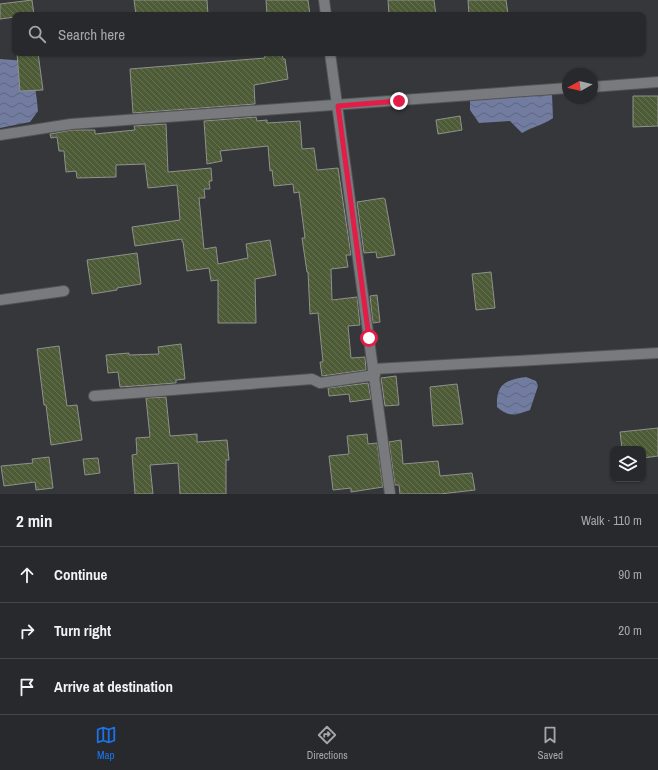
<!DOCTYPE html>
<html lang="en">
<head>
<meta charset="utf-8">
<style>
  :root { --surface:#28292c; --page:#343538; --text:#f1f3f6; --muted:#a5a6a9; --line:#444548; --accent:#1a73e8 }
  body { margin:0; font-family:"Archivo Narrow",sans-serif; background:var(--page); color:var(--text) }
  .controls { position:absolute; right:12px; bottom:12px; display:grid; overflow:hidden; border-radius:8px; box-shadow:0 1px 3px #0004 }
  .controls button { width:36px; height:36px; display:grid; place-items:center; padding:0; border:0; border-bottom:1px solid var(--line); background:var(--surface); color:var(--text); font:20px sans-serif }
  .compass { position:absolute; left:562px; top:68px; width:36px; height:36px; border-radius:50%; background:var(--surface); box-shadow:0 1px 3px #0004; rotate:262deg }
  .stop { position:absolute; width:12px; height:12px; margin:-9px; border:3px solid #e11d48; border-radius:50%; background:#fff }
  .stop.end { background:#e11d48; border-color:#fff; box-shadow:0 1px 4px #0008 }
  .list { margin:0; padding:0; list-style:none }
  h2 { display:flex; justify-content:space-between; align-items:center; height:52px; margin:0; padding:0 16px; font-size:17px }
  h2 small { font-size:13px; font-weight:400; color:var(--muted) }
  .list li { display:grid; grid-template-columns:26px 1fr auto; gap:12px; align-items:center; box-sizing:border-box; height:56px; padding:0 16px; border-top:1px solid var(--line) }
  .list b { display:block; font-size:15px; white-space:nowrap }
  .list em { font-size:13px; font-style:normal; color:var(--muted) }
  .icon { flex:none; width:22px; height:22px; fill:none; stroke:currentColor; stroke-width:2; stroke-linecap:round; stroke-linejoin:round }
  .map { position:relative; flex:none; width:658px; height:494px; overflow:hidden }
  .search { position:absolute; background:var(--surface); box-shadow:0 1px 3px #0004; left:12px; right:12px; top:12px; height:44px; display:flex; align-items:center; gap:10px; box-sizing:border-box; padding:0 14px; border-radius:8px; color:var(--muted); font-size:15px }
  .sheet { height:220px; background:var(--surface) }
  nav { display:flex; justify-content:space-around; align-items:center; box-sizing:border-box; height:56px; border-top:1px solid var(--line); background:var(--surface); font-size:11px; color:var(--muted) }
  nav a { display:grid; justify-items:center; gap:2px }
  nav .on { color:var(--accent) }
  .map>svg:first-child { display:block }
  .water { fill:url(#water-waves) }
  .building { fill:url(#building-back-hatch); stroke:#90918e }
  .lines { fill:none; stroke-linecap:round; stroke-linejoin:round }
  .minor-casing { stroke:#525355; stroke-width:12 }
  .minor { stroke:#797a7d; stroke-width:10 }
  .route { stroke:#e11d48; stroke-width:5 }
</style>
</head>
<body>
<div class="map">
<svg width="658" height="494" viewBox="0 0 658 494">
  <defs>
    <pattern id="water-waves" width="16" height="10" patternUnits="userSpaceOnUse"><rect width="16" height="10" fill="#717ca0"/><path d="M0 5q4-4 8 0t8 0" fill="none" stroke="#60677f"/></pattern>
    <pattern id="building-back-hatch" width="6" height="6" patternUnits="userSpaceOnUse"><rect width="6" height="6" fill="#4d5b37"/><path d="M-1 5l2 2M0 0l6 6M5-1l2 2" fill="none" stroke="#667253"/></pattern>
  </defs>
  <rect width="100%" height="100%" fill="#36373a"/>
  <path class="water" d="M0,59L26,61L32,64L37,101L38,111L30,122L0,128Z
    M552,94L553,118C543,125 532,127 522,133L510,121L479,123L470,110V99Z
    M526,377L536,381L538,386L530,410C515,415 510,418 497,407C496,384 505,380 526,377Z"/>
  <path class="building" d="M32,0L34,15H15V17L0,19V4Z
    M134,0H207L208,15H136Z
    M266,0H308L310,15H267Z
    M388,0H434L436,15H389Z
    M468,0H506L508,14L469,15Z
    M17,53H38L43,90L20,91Z
    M264,53H282L283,59H285L288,79L254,85L255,104L133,113L130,69L265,58Z
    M633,96H658V126L633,127Z
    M460,116L462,130L438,134L436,120Z
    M256,117L257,121L267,120V123L300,121L302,149L314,148L317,170L338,168L351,255H346L348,267L331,269L332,300L357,297L360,325L348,326L351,358L365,357L366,370L322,376L320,362H323L318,313L310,314L308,272H307L302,238H305L299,192L294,193L293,184L274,186L272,170L270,171L268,146L220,151L222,161L207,164L204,121Z
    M166,124L168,172L211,168L212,181H209L210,189H204L205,198H199L204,249L216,247L218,264L248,258L246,244L270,240L276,275L255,279L256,323H218V280L211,281L209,268L187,271L183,242H182V239L135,246L132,227L180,220L177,185L148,188L145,164L116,165V177L77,178L76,171L66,172L64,151H59L57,137L51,138L50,134L72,130H95V134L135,130L134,126Z
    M383,198L385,199L395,255L377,258L376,252L364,253L357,202Z
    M137,253L141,284L117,288V290L92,294L87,260Z
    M491,272L495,308L476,310L472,274Z
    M377,295L380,322L373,323L370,296Z
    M181,344L185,379L176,380V383L120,387L118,372L108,373L106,355L129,353V355L159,354L158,347Z
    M59,346L67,406L77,405L82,440L51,445L46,405H44L37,349Z
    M396,376L399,405L385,406L381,378Z
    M368,383L371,399L350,402L349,394L329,396L328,388Z
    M457,384L463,424L433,426L430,387Z
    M166,397L170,436L197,434V442L227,440L229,460H226V494H180L178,463L150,465L153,494H135L132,455L137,454L136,438L150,437L146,398Z
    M658,428V456L643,458V449H622L620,432Z
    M367,434L368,444L377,443L383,487L351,492V488L333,490L329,456L349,454L347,436Z
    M401,440L403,464L438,461L440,476L472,473L475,490L440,494H400L399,485H395L389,442Z
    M49,457L53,488L36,490L35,482L4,486L1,466L33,463L32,459Z
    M98,458L100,473L85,475L83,459Z"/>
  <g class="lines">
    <g class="minor-casing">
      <path id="minor" d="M324,0L326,15
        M330,53L390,494
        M592,87L658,82
        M0,135L71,124L568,88
        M0,300L64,291
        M374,369L658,353
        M94,396L312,379L320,383L375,375"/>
    </g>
    <use href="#minor" class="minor"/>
  </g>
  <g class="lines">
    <path class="route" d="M369,338L338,106L399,101"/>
  </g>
</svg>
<div class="controls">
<button><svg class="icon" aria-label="layers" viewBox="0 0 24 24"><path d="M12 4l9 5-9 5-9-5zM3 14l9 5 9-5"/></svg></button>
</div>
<svg class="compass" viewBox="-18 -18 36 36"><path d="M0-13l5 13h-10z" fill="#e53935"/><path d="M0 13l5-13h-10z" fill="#a5a6a9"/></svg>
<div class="stop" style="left:369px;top:338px"></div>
<div class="stop end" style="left:399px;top:101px"></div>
<div class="search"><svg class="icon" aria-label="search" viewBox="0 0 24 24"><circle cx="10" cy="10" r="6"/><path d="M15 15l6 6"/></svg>Search here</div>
</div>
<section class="sheet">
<h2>2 min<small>Walk · 110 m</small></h2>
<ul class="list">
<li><svg class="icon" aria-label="ahead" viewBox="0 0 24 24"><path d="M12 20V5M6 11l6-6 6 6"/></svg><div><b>Continue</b></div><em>90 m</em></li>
<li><svg class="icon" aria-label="right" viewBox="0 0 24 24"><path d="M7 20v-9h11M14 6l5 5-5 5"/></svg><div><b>Turn right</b></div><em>20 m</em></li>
<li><svg class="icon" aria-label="arrive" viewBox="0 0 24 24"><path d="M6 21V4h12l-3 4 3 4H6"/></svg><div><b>Arrive at destination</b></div></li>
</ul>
</section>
<nav>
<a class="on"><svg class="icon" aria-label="map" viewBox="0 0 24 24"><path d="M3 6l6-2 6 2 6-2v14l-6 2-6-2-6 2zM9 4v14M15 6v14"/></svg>Map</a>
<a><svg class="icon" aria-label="directions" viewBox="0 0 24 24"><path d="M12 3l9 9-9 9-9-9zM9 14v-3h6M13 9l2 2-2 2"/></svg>Directions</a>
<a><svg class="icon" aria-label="saved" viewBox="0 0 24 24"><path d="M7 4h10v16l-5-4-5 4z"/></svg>Saved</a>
</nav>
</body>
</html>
